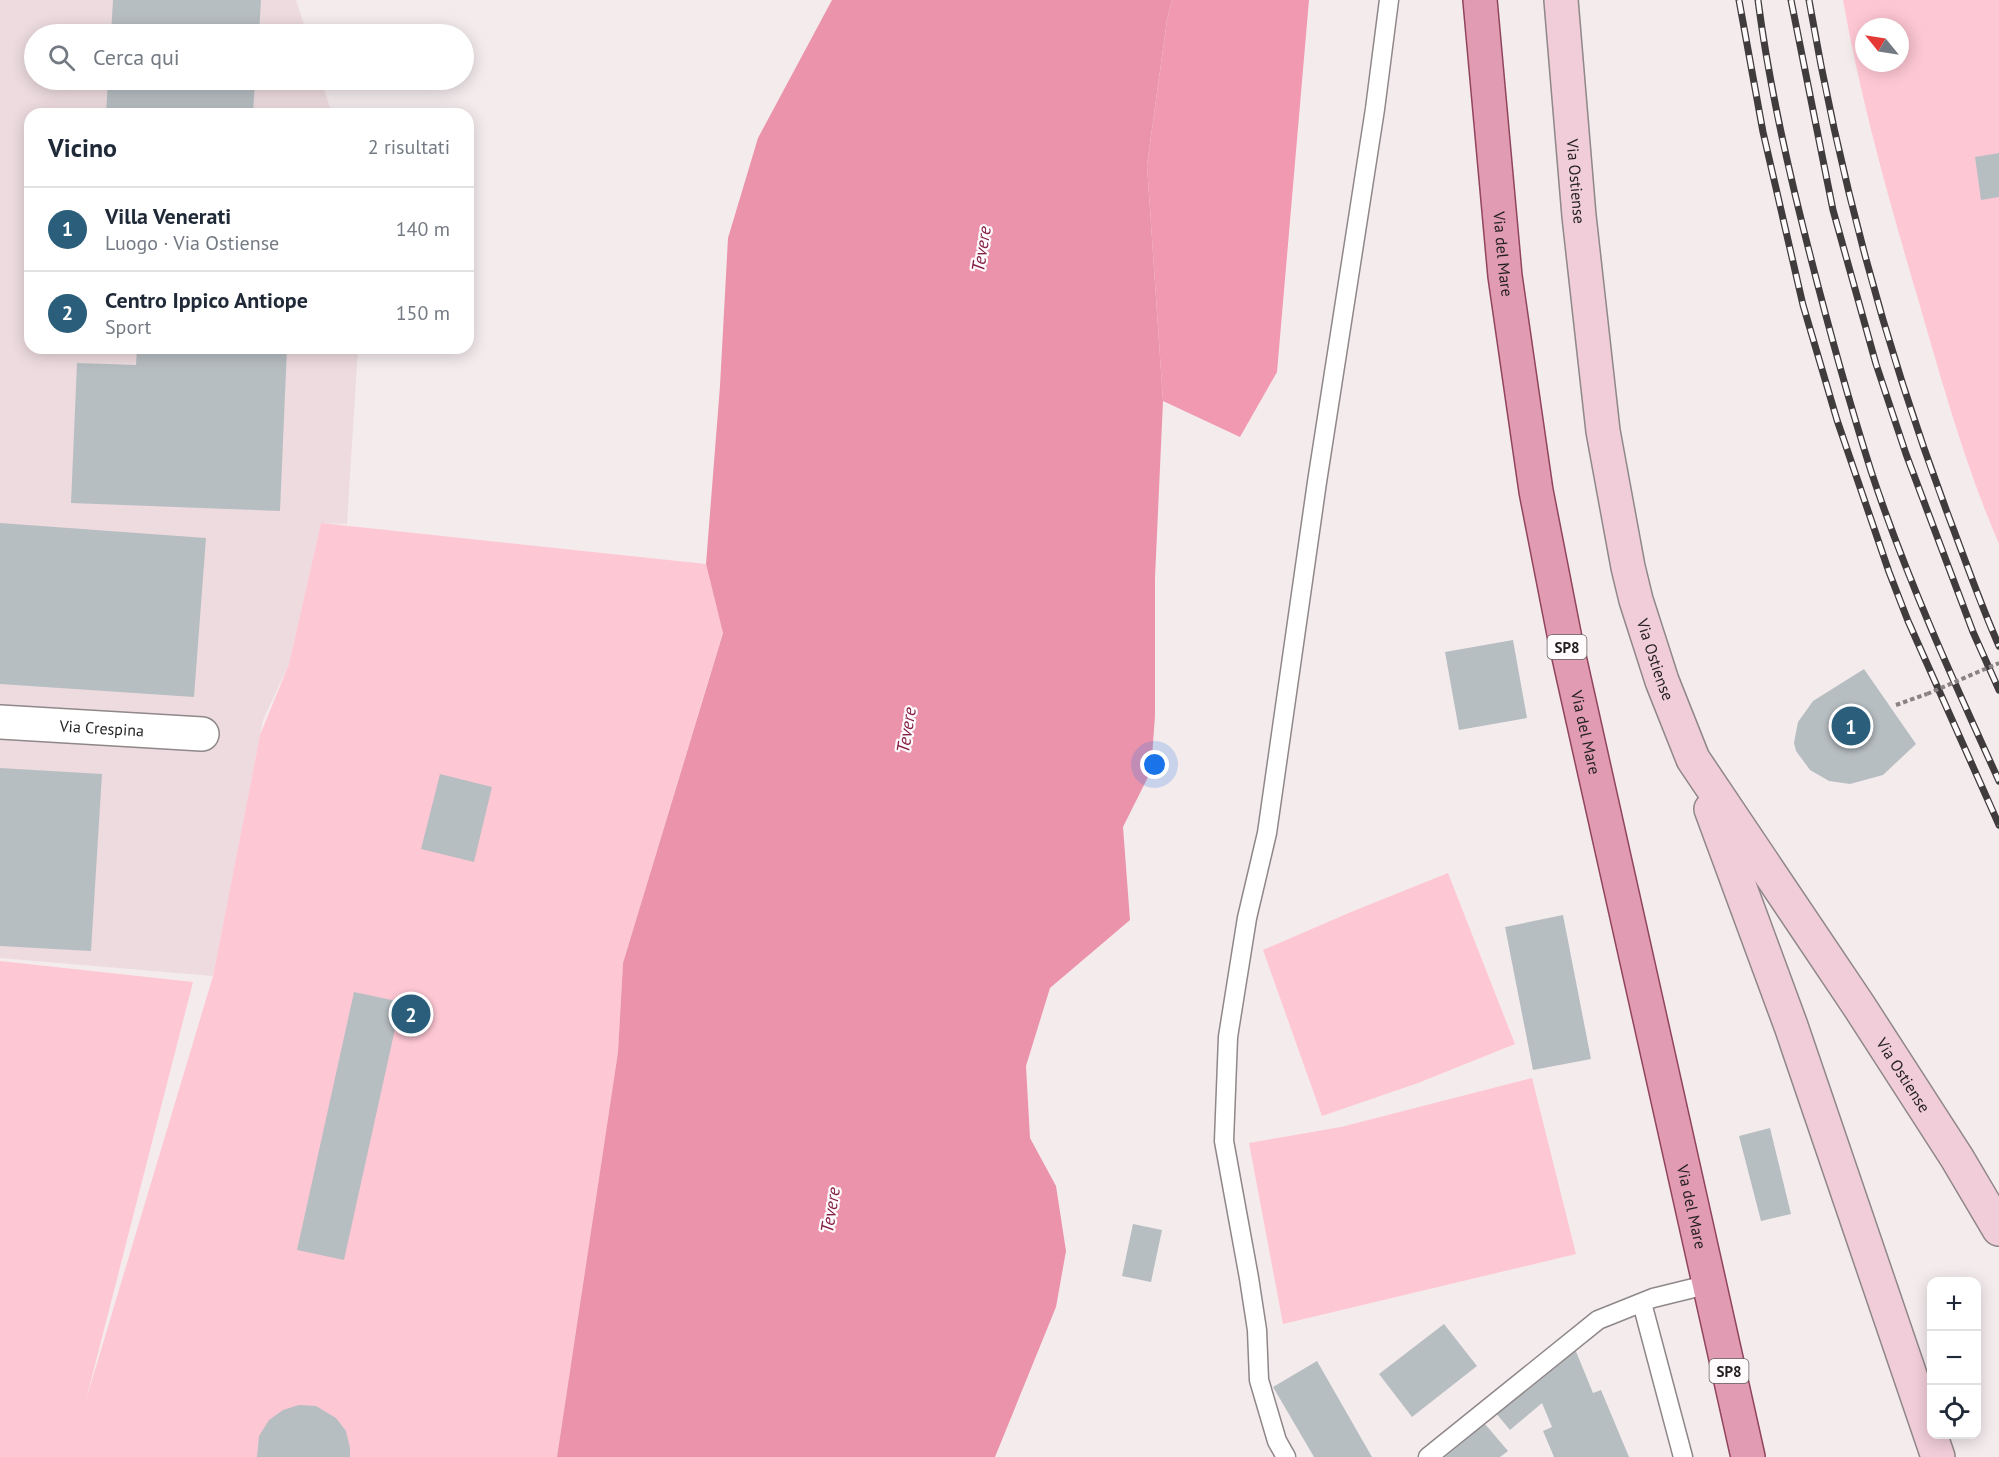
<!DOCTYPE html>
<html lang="it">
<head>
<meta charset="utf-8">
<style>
  :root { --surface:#fff; --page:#f2f2f3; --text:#1f2937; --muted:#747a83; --line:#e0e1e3; --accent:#2a5e7a }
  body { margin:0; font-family:"PT Sans",sans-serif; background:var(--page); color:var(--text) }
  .controls { position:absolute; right:18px; bottom:18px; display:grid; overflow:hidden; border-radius:12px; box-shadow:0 3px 15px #0003 }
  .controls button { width:54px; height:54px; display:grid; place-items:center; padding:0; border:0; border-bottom:2px solid var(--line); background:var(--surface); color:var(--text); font:30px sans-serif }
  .compass { position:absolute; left:1855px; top:18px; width:54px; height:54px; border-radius:50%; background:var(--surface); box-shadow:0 3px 15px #0003; rotate:300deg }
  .you { position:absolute; left:1155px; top:765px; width:21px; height:21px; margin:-15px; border:4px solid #fff; border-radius:50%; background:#1a73e8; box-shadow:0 0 0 9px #1a73e833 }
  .badge { display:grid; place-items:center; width:39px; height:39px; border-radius:50%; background:var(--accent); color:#fff; font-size:20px; font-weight:700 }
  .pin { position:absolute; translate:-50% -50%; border:3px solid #fff; box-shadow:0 2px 6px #0006 }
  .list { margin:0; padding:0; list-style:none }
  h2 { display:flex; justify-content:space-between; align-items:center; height:78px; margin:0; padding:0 24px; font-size:26px }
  h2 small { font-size:20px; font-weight:400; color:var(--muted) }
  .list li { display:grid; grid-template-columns:39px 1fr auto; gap:18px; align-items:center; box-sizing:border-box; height:84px; padding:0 24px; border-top:2px solid var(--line) }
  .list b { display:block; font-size:22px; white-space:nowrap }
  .list p { margin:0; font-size:20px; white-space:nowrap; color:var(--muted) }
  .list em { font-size:20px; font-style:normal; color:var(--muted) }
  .icon { flex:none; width:33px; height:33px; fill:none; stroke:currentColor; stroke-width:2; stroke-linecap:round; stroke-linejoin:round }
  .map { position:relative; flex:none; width:1999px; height:1457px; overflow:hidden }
  .search { position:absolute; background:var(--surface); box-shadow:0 3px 15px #0003; left:24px; top:24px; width:450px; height:66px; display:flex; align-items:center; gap:15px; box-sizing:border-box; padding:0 21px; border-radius:33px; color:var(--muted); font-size:22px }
  .panel { position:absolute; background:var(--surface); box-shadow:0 3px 15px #0003; left:24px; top:108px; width:450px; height:246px; border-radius:18px }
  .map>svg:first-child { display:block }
  .built { fill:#eddbdf }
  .green { fill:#fec7d4; fill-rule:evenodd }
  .forest { fill:#f199b1 }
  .water { fill:#eb93ab }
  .building { fill:#b7bec2 }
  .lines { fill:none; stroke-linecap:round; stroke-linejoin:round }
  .lane-casing { stroke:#8f8789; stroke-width:21 }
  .street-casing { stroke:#8f8789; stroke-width:36 }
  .secondary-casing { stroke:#8f8789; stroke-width:36 }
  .primary-casing { stroke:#91455d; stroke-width:36 }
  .path { stroke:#898384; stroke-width:4; stroke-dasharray:4.5 3; stroke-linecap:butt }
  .lane { stroke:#fff; stroke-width:18 }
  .street { stroke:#fff; stroke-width:33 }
  .secondary { stroke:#f0cdd8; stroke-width:33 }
  .primary { stroke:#e19bb2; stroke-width:33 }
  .rail-casing { stroke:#403c3d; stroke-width:7 }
  .rail { stroke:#fffafb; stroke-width:4.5; stroke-dasharray:14; stroke-linecap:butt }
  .path-bridge { stroke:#898384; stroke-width:4; stroke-dasharray:4.5 3; stroke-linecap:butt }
  .labels { text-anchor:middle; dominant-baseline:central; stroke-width:4.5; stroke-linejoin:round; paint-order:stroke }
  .shield { fill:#fffafb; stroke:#646162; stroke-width:1.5 }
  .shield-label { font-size:15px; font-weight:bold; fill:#221f20 }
  .street-label { font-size:16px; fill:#221f20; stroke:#fffafb }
  .water-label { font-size:18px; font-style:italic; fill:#841f45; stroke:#fffafb }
</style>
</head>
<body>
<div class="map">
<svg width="1999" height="1457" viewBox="0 0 1999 1457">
  <rect width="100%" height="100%" fill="#f4ebed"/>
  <path class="built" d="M0,0H296L307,34H34V80H321L332,114H30V348H358L347,524L321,523L289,664L263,720L213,976L0,958Z"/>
  <path class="green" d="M1843,0H1999V544C1965,465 1942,382 1918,299C1889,201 1861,101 1843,0ZM1864,27H1900V63H1864Z
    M321,523L706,564L723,632L623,963L618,1052L557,1457H0V961L193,982L86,1400L213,976L260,735L289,664Z
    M1448,873L1515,1044L1418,1083L1322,1116L1263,950L1351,912Z
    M1532,1078L1576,1254L1283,1324L1249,1143L1341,1127Z"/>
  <path class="forest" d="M1172,0H1309L1277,372L1240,437L1163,401L1147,165L1167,20Z"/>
  <path class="water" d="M832,0H1172L1167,20L1147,165L1163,401L1155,578V716L1151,771L1123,827L1130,920L1050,988L1026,1066L1030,1138L1056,1186L1066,1251L1056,1307L995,1457H557L618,1052L623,963L723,633L706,564L720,386L728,238L758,138Z"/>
  <path class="building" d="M113,0H261L259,34H111Z
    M108,80H255L253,114H106Z
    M1999,153V197L1981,200L1975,157Z
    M137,348H287L280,511L71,503L77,363L136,365Z
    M0,523L206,538L194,697L0,684Z
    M1513,640L1527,718L1459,730L1445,652Z
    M1864,669L1916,744L1883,775L1850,784L1829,781L1810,770L1796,751L1794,743L1798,722L1813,701Z
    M0,768L102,774L91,951L0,946Z
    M440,774L492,787L474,862L421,849Z
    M1563,915L1591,1059L1533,1070L1505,927Z
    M354,992L401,1002L344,1260L297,1250Z
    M1770,1128L1791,1214L1761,1221L1739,1136Z
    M1133,1224L1162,1230L1151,1282L1122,1276Z
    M1444,1324L1477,1366L1412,1417L1379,1374Z
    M1575,1349L1593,1393L1601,1390L1629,1457H1554L1543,1431L1552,1427L1542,1403L1510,1430L1495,1412Z
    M1317,1361L1372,1457H1314L1273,1387Z
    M299,1405L316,1406L336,1418L346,1431L350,1448V1457H257L259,1436L269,1420L283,1410Z
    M1485,1424L1508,1451L1500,1457H1445Z"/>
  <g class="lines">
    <g class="lane-casing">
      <path id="lane" d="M1642,1303L1683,1457
        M1286,1457L1277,1441L1259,1380L1257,1330L1249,1278L1224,1141L1228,1037L1247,918L1267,833L1317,482L1375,109L1389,0
        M1428,1457L1598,1320L1653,1298L1710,1284"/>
    </g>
    <g class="street-casing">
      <g id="street">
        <path id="s1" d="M0,722L202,734"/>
      </g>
    </g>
    <g class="secondary-casing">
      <g id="secondary">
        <path id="s2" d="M1561,0L1579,216L1603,431L1628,567L1636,600L1662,681L1693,759L1859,1006L1957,1158L1999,1229"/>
        <path d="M1711,809L1791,1026L1938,1457"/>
      </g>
    </g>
    <g class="primary-casing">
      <g id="primary">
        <path id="s3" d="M1480,0L1505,276L1536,491L1565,639L1748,1457"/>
      </g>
    </g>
    <path class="path" d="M1896,705L1927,694"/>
    <use href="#lane" class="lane"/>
    <use href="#street" class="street"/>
    <use href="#secondary" class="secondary"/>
    <use href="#primary" class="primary"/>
    <g class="rail-casing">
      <path id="rail" d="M1739,0L1763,132L1803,305L1837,420L1889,572L1908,621L1999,825
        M1758,0C1768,78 1785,155 1804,231C1824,311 1846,392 1871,471C1906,577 1953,680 1999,781
        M1791,0L1833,210L1876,364L1906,454L1973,632L1999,690
        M1809,0C1840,180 1888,357 1953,528C1968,568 1982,608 1999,646"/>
    </g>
    <use href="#rail" class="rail"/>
    <path class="path-bridge" d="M1927,694L1999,663"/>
  </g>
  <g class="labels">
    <g class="shield">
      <rect x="1547.5" y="635" width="39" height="24" rx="4.5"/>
      <rect x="1709.5" y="1359" width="39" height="24" rx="4.5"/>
    </g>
    <g class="shield-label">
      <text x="1567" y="647">SP8</text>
      <text x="1729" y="1371">SP8</text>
    </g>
    <g class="street-label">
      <text stroke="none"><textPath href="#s2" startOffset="182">Via Ostiense</textPath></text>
      <text stroke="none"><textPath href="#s3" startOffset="255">Via del Mare</textPath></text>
      <text stroke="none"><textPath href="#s2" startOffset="668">Via Ostiense</textPath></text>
      <text stroke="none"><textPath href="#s1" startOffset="102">Via Crespina</textPath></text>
      <text stroke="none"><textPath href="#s3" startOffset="741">Via del Mare</textPath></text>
      <text stroke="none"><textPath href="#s2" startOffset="1154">Via Ostiense</textPath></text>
      <text stroke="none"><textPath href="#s3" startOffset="1227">Via del Mare</textPath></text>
    </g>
    <g class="water-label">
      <text transform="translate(981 249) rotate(-81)">Tevere</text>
      <text transform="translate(906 730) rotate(-81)">Tevere</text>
      <text transform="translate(830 1210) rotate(-81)">Tevere</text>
    </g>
  </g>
</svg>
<div class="controls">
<button>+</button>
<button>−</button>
<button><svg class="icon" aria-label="locate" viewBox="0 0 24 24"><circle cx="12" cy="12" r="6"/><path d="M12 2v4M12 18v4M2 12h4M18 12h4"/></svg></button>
</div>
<svg class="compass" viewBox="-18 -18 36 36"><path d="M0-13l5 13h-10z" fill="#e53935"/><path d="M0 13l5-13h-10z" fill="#747a83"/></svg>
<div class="you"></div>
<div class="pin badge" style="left:1851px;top:726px">1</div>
<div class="pin badge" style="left:411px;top:1014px">2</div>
<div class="search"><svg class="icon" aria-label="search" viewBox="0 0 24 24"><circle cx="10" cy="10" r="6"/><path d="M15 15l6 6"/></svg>Cerca qui</div>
<section class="panel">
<h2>Vicino<small>2 risultati</small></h2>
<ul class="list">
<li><span class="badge">1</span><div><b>Villa Venerati</b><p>Luogo · Via Ostiense</p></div><em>140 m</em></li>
<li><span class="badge">2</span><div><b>Centro Ippico Antiope</b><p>Sport</p></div><em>150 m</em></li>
</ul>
</section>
</div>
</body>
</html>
